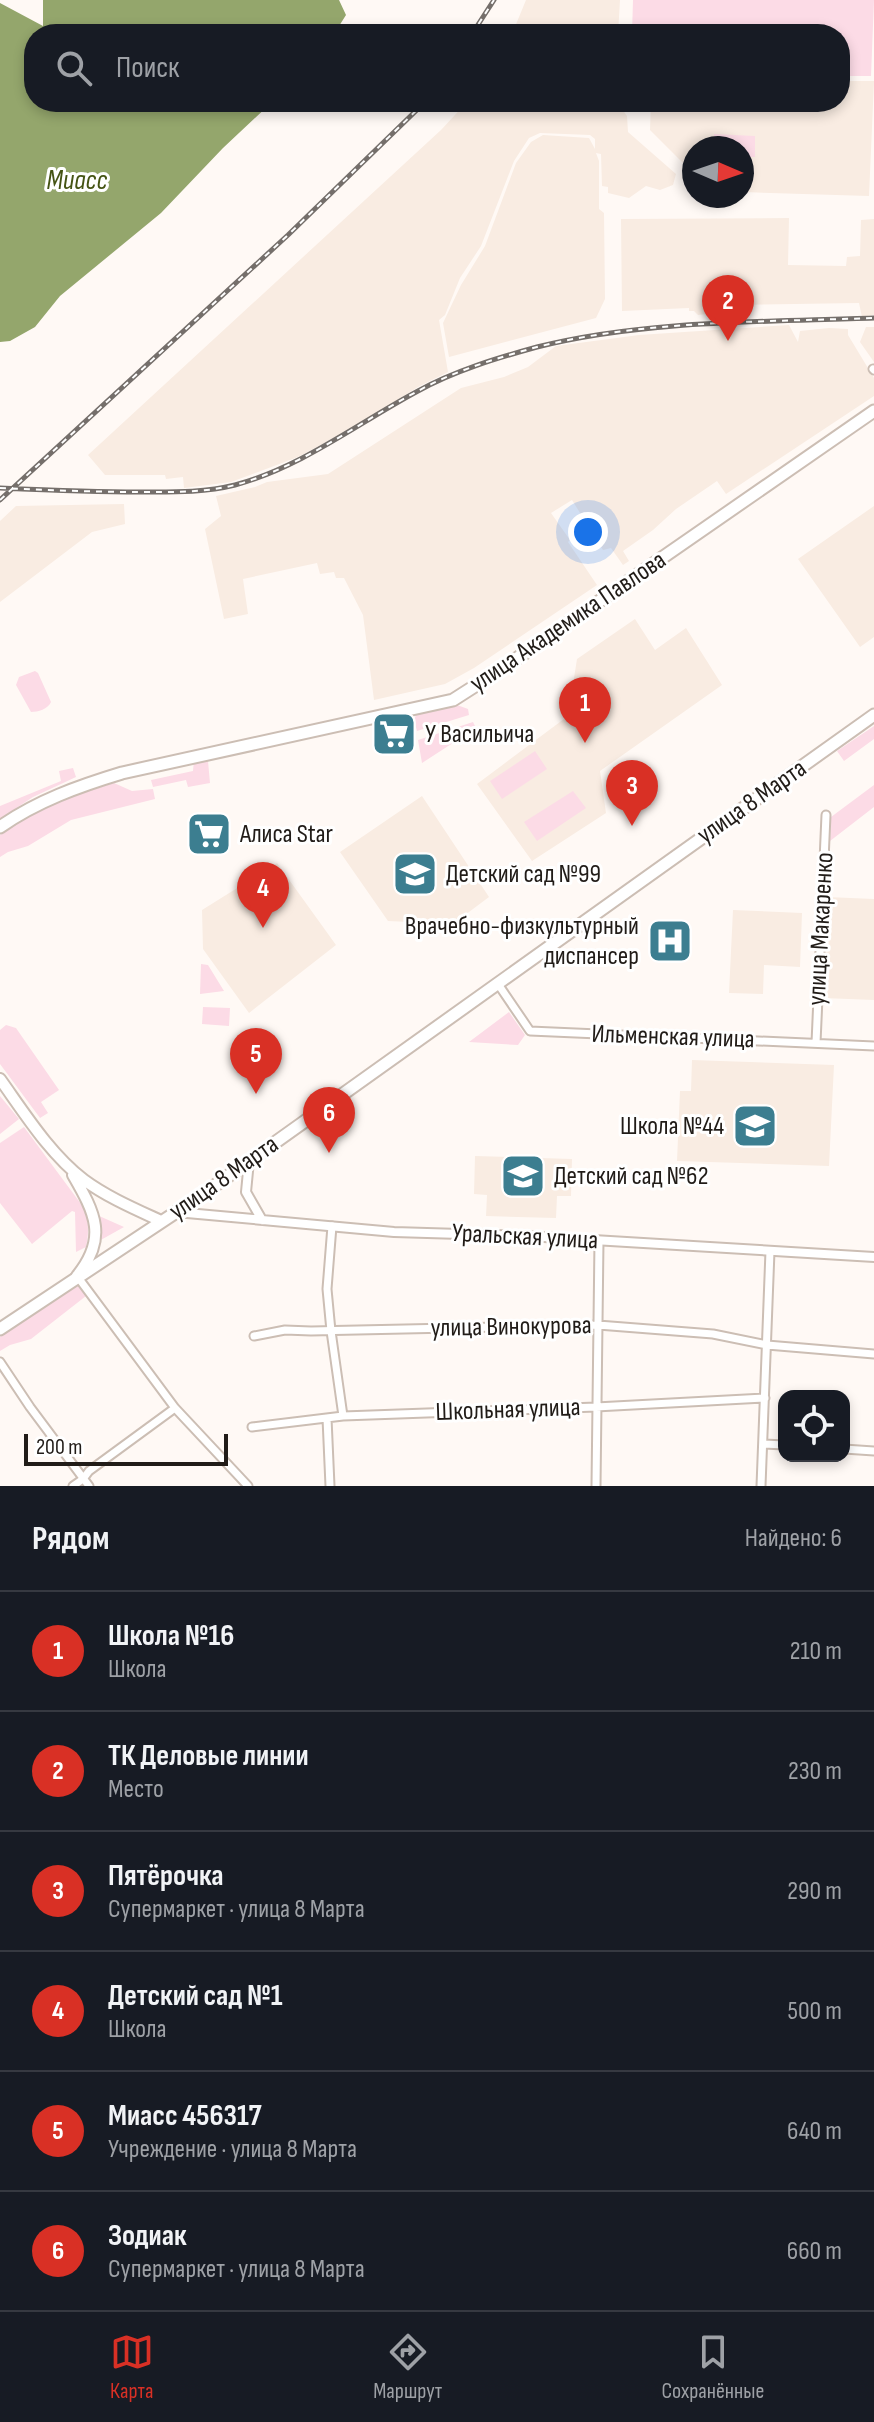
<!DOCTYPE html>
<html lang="ru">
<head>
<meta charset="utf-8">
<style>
  :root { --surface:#171b24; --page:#242831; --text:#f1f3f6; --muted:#9ea1a6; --line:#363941; --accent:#d93025 }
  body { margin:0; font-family:"Sofia Sans Condensed",sans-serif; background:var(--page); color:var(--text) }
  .controls { position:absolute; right:24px; bottom:24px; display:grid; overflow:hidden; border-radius:16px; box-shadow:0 4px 12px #0003 }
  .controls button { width:72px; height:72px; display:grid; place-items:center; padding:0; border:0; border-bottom:2px solid var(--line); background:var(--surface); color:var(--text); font:40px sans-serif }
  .compass { position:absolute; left:682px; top:136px; width:72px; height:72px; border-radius:50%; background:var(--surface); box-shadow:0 4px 12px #0003; rotate:92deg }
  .scale { position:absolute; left:24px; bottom:20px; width:204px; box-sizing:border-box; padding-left:8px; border:4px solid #211c18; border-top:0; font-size:22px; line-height:28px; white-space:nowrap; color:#211c18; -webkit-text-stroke:6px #fff; paint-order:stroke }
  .you { position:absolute; left:588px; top:532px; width:28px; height:28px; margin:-20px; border:6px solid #fff; border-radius:50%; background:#1a73e8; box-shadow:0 0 0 12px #1a73e833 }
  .badge { display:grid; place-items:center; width:52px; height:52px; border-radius:50%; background:var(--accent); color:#fff; font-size:26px; font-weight:700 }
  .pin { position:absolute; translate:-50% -66px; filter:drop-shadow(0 2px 4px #0008) }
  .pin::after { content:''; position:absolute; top:42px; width:28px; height:24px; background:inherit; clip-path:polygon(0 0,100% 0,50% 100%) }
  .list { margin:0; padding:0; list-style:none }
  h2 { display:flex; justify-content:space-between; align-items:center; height:104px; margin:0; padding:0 32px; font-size:34px }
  h2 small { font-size:26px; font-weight:400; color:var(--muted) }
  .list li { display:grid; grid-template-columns:52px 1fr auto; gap:24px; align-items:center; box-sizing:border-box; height:120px; padding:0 32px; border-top:2px solid var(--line) }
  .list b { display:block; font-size:30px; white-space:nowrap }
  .list p { margin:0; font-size:26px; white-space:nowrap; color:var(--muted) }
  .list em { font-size:26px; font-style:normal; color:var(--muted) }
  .icon { flex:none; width:44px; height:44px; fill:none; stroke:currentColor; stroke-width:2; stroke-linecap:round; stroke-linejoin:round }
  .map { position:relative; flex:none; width:874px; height:1486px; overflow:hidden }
  .search { position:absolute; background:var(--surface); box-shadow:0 4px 12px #0003; left:24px; right:24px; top:24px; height:88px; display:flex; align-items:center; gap:20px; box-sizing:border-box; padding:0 28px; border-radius:32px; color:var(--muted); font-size:30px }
  .sheet { height:824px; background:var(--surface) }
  nav { display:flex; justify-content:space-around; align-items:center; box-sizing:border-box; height:112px; border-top:2px solid var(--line); background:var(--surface); font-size:22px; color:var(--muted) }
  nav a { display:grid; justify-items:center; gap:4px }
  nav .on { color:var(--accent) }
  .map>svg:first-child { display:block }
  .built { fill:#f9ece2 }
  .green { fill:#fcdbe6 }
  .water { fill:#94a66c }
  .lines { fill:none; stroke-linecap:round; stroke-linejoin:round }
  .minor-casing { stroke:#ccbeb4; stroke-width:11 }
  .tertiary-casing { stroke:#ccbeb4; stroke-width:12 }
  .secondary-casing { stroke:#ccbeb4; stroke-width:14 }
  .primary-casing { stroke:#ccbeb4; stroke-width:15 }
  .minor { stroke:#fff; stroke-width:7 }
  .tertiary { stroke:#fff; stroke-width:8 }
  .secondary { stroke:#fff; stroke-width:10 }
  .primary { stroke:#fff; stroke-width:11 }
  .rail-casing { stroke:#756f6b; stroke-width:5 }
  .rail { stroke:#fff; stroke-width:2; stroke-dasharray:6; stroke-linecap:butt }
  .labels { text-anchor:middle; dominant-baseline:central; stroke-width:6; stroke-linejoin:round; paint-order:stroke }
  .street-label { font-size:26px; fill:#211c18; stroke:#fff }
  .poi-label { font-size:26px; fill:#211c18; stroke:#fff; text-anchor:start }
  .water-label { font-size:28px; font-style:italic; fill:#455414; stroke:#fff }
</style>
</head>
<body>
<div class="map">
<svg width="874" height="1486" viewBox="0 0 874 1486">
  <rect width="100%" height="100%" fill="#fff9f5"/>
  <path class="built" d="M526,0H620L618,34H512Z
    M840,81H874L869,196L742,192V148H694V174L650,130L651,102H840Z
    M467,102H617L627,116L628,132L676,174L673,185L660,190L646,186L629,198L608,193V187L602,186L601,154L596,153L599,161V209L604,213L605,299L596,318L449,357L443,323L461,285L485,246L516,163L531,142L543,135L589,138L595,149V139L590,135L540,133L529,138L514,161L481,246L460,278L445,315L439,320L448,372L418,387L349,430L298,457L231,482L184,488L183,477L166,479L165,475H105L88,455L441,130Z
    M789,218L788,265L846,266L847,257L860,256L861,220L874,219V315L862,317L859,303L726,305L725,312L698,315L694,311H689V308L622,311L621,219Z
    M789,325L798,342L800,331L829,328L848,329V335L874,378V396L726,494L717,481L676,509L653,530L623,551L629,561L623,565L611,548L603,550L572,500L551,513L570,540L568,542L597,585L474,668L445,684L374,700L363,615L344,578H336L334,572L320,574L317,563L243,579L248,614L224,619L205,529L221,516L216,496L255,487L267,482L328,474L461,388L504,377L528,367L556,346L639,335Z
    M866,327H874V362L860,342Z
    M124,504L125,524L92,532L0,602V521L16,506Z
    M874,506V637L860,647L798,559Z
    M635,619L655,650L686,628L722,685L600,771L606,813L532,861L477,784L568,716L577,659Z
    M422,796L489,897L453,924L388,921L340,852Z
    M277,863L336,945L249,1013L203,949L202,910Z
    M827,897L874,899V1000L823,998Z
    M733,910L802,913L800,967L764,965L763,994L729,993Z
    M692,1060L834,1065L829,1166L677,1161L680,1091H691Z
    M475,1156L572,1159L571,1196H557L556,1218L486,1216L487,1195L474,1194Z"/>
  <path class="green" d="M633,0H874L871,76H840V34H632Z
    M714,134L755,136V157H742V148H714Z
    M35,671L38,673L51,702C48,709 38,712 31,712L16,685L19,677Z
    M457,705L468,709L469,715L417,731L414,720L416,715Z
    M473,722L476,728L422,763L418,740Z
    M874,726V739L844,761L837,751Z
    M535,751L547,769L502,799L490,781Z
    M204,758L208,761L210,783L188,787L186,780L153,787L151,780L193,771L194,760Z
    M73,768L76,777L33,797L0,819V806L61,781L59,771Z
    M114,783L132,791L153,789L155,799L71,820L28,846L8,852L0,857V835C34,810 74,795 114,783Z
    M874,785V807L830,841L831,817Z
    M573,791L586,808L537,841L524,822Z
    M201,964L208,965L224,991L200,994Z
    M203,1007L230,1008L229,1026L202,1024Z
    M509,1012L525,1035L518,1045L469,1042Z
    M6,1025L16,1028L59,1090L41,1102L48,1113L40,1118L0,1064V1030Z
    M0,1096L19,1119L0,1134Z
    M24,1127L84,1208C89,1221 89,1233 86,1247L76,1252L75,1212L72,1211L32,1244L0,1203V1143Z
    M97,1215L124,1227L99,1241L100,1224Z
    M78,1285L86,1296L31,1339L10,1345L0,1351V1337L68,1286Z"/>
  <path class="water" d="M0,0V3L43,26V0H339L346,15L334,34H34V102H272L223,148L161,213L60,296L35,327L10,341L0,342Z"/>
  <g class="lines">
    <g class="minor-casing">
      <path id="minor" d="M873,369L874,370
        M498,984L530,1031L874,1046
        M816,1043L826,815
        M332,1226L327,1289L331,1331L343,1416
        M77,1276L175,1408L248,1486
        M254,1336L285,1330L311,1331L598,1325L713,1334L767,1345L874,1354
        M0,1362L30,1407L89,1486
        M327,1418L330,1486
        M252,1427L343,1416L596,1407L765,1398
        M764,1444L784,1445
        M844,1449L874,1451
        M73,1486L83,1479L89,1471L175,1408
        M596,1486L599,1241
        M761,1486L770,1251"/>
    </g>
    <g class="tertiary-casing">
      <path id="tertiary" d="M249,1161L246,1192L262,1220
        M176,1212L394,1232L527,1236L874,1257"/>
    </g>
    <g class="secondary-casing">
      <path id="secondary" d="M0,1079C25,1114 50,1154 84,1180C107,1197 135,1209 161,1221
        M73,1175C95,1213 108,1238 77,1276"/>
    </g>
    <g class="primary-casing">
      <path id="primary" d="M0,827C37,801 79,786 122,773L453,700L503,668L874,411
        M0,1329L196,1199L874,715"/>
    </g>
    <use href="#minor" class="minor"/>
    <use href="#tertiary" class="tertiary"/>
    <use href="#secondary" class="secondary"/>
    <use href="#primary" class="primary"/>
    <g class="rail-casing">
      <path id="rail" d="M472,34L494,0
        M0,488C46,490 93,492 139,492C172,492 203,493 235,485C302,467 358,423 418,391C454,371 497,358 537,347C644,320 764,322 874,318
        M0,500L288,235L425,102"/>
    </g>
    <use href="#rail" class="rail"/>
  </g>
  <defs>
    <g id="supermarket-square" transform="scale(2.3)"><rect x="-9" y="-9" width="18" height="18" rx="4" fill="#3c7e90" stroke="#fff"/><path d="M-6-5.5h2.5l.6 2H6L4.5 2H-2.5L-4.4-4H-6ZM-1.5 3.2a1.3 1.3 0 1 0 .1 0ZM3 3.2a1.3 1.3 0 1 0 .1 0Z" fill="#fff"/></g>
    <g id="school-square" transform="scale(2.3)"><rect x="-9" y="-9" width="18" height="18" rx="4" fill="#3c7e90" stroke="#fff"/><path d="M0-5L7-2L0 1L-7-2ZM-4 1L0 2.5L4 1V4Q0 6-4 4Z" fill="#fff"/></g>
    <g id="hospital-square" transform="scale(2.3)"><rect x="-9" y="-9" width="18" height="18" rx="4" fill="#3c7e90" stroke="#fff"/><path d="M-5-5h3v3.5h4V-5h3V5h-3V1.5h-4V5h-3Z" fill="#fff"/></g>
  </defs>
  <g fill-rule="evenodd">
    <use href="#supermarket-square" x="394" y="734"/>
    <use href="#supermarket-square" x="209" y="834"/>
    <use href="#school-square" x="415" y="874"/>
    <use href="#hospital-square" x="670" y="941"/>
    <use href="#school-square" x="755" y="1126"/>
    <use href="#school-square" x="523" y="1176"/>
  </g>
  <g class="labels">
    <g class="street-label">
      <text transform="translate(568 622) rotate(-34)">улица Академика Павлова</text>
      <text transform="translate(752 802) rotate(-35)">улица 8 Марта</text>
      <text transform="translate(821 929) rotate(-87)">улица Макаренко</text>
      <text transform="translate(673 1037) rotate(2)">Ильменская улица</text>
      <text transform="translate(224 1178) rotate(-35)">улица 8 Марта</text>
      <text transform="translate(525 1237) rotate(3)">Уральская улица</text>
      <text transform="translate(511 1327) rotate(-1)">улица Винокурова</text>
      <text transform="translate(508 1410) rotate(-2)">Школьная улица</text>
    </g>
    <g class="poi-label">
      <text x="425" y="734">У Васильича</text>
      <text x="240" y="834">Алиса Star</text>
      <text x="446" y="874">Детский сад №99</text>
      <text x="639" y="926" text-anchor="end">Врачебно-физкультурный<tspan x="639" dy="30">диспансер</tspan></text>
      <text x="724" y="1126" text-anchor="end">Школа №44</text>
      <text x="554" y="1176">Детский сад №62</text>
    </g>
    <g class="water-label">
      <text x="77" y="180">Миасс</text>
    </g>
  </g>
</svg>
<div class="controls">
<button><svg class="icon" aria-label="locate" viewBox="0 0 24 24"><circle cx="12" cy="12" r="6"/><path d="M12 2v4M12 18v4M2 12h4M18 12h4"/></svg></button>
</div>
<svg class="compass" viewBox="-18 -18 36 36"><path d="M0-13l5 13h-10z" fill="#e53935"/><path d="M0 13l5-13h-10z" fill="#9ea1a6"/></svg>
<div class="scale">200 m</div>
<div class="you"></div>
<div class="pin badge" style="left:585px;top:743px">1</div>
<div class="pin badge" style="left:728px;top:341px">2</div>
<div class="pin badge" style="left:632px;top:826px">3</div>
<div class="pin badge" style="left:263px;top:928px">4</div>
<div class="pin badge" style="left:256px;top:1094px">5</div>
<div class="pin badge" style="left:329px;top:1153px">6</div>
<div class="search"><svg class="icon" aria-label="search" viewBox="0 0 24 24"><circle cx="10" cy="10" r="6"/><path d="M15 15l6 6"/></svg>Поиск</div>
</div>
<section class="sheet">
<h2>Рядом<small>Найдено: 6</small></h2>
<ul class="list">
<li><span class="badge">1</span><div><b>Школа №16</b><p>Школа</p></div><em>210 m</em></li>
<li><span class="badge">2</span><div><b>ТК Деловые линии</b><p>Место</p></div><em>230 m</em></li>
<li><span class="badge">3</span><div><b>Пятёрочка</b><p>Супермаркет · улица 8 Марта</p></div><em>290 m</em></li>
<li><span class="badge">4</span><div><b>Детский сад №1</b><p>Школа</p></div><em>500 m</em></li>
<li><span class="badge">5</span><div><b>Миасс 456317</b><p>Учреждение · улица 8 Марта</p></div><em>640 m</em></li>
<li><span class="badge">6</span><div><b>Зодиак</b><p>Супермаркет · улица 8 Марта</p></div><em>660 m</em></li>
</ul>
</section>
<nav>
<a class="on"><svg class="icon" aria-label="map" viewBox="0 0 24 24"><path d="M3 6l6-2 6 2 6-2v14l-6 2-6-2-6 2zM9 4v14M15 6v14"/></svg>Карта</a>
<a><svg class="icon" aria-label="directions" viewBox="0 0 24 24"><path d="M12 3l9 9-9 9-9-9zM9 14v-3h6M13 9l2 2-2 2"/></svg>Маршрут</a>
<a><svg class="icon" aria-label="saved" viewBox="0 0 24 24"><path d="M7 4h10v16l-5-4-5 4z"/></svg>Сохранённые</a>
</nav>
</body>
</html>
